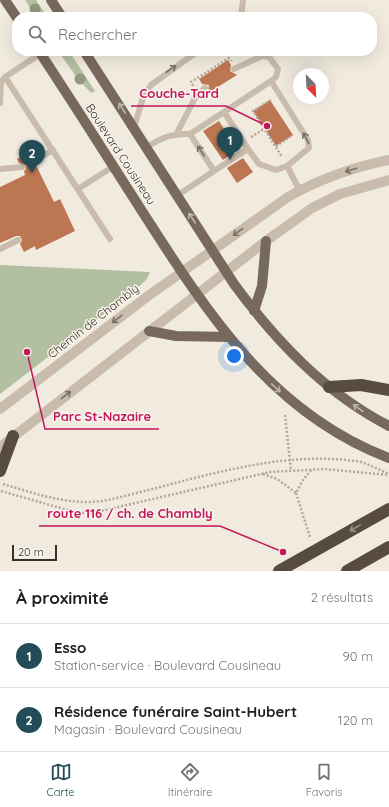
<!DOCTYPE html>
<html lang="fr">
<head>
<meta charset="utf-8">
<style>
  :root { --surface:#fff; --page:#f2f2f2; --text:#202124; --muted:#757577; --line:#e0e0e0; --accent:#234d56 }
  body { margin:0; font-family:Quicksand,sans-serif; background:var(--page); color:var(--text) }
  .compass { position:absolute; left:293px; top:68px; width:36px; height:36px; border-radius:50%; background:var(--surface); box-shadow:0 4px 16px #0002; rotate:156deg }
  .scale { position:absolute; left:12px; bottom:10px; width:45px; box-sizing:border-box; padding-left:4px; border:2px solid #37302a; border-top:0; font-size:11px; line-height:14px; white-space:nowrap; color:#37302a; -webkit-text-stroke:3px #f9f4ec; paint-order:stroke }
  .you { position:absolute; left:234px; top:356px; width:14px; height:14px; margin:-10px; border:3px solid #fff; border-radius:50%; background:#1a73e8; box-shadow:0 0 0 6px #1a73e833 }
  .badge { display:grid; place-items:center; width:26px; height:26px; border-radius:50%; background:var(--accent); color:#fff; font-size:13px; font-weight:700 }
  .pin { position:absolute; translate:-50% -33px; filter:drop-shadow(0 1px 2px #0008) }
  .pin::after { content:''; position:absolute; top:21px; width:14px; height:12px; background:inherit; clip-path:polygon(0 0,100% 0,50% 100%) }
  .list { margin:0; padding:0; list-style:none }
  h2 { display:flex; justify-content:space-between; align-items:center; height:52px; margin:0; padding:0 16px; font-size:17px }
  h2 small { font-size:13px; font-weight:400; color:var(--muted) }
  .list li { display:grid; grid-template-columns:26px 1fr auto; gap:12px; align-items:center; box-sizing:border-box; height:64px; padding:0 16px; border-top:1px solid var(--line) }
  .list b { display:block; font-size:15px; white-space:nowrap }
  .list p { margin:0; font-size:13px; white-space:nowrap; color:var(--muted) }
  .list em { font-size:13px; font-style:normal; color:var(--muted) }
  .icon { flex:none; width:22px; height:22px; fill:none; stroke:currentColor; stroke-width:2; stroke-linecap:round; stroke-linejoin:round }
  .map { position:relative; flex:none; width:389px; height:571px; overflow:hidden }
  .search { position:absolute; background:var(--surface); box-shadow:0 4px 16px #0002; left:12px; right:12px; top:12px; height:44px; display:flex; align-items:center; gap:10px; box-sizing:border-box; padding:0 14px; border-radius:16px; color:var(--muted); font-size:15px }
  .sheet { height:180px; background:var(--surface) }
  nav { display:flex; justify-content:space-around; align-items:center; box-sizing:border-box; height:56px; border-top:1px solid var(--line); background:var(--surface); font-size:11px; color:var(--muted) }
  nav a { display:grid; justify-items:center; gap:2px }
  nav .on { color:var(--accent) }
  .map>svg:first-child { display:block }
  .green { fill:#b2bfa0 }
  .building { fill:#bd7652 }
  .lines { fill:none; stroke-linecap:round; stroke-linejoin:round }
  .path { stroke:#b4a696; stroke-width:2.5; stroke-dasharray:2 2; stroke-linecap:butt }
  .service { stroke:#c9bcac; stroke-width:6 }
  .tertiary { stroke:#c9bcac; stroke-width:10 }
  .primary { stroke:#78695d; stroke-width:10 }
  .motorway { stroke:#574b42; stroke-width:12 }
  .tree { fill:#91987f }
  .oneway { stroke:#796f64 }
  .oneway2 { stroke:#bfb5ac }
  .oneway3 { stroke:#988f86 }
  .labels { text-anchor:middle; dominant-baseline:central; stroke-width:3; stroke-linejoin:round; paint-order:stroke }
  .street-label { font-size:12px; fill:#37302a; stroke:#f9f4ec }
  .leader { fill:none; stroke:#c2185b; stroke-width:1.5 }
  .callout-dot { fill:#c2185b; stroke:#f9f4ec; stroke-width:1.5 }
  .callout-label { font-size:13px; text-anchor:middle; font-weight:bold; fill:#c2185b; stroke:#f9f4ec; stroke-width:3; stroke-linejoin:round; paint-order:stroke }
</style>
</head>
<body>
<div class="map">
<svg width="389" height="571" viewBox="0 0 389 571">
  <rect width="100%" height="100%" fill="#f1ebdf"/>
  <path class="green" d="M25,0H36L47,17H36Z
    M58,51H69L95,91L91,93L78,79Z
    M0,265L150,272L147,279L135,290L0,394Z"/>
  <path class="building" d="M228,60L231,65L230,71L237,75L208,93L209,85L202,84L199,79Z
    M270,100L293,135L276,146L253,111Z
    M219,121L238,150L223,160L203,131Z
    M30,153L32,157L30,161V164L36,165L54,202L60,199L75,231L36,250L35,246L24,252L20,244L22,240L20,236H16L0,243V187L25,175L24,171L26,169V165L19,163L17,159Z
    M243,158L253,172L237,183L227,168Z"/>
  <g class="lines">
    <path class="path" d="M193,86L191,82L229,58L231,61
      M271,100L253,111L282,157
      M251,137L264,129
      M276,146L293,135
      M285,415L291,470
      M263,474L277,479L296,493L303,480L312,469
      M3,484C37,494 72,507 108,500C188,482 271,450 355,461C366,462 379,470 389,474
      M1,491L78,513H92L270,472L324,469L389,475
      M296,493L310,537"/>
    <path class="service" d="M241,17L243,0
      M40,54L5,77L110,239
      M0,103L1,82L5,77
      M224,112L271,81L276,77L278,69L269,57L262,56L234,69
      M134,127L143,98L151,85L198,51
      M177,133L196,96L205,88
      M190,134L224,112L248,149L214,171
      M147,147C161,138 172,133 190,134L214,171L178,195
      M248,149L259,164L276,170L287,166L309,148L308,140L271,81
      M34,161L53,150
      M287,166L300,191
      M0,169L22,167
      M78,189L114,166
      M0,249L18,240"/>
    <path class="tertiary" d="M0,409L148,296L288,197C320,179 354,167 389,160
      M0,447L266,241L312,208L340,194L389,180"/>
    <path class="primary" d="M5,0L17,18
      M51,0L62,17
      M39,51C73,103 107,156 140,208C206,311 270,413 389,458
      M84,51L234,284C276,341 325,393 389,426
      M254,311L262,286L266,241
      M149,331L176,336L229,337"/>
    <path class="motorway" d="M329,387L361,385L389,390
      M0,471L13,436
      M279,571L389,509
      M347,571L389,547"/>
  </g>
  <g class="tree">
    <circle cx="35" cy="9" r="5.5"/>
    <circle cx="80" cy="79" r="5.5"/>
  </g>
  <defs><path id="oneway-shaft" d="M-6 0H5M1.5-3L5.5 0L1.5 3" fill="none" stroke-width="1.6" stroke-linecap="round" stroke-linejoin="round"/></defs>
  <g class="oneway">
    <use href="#oneway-shaft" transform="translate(171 69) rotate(-34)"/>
    <use href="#oneway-shaft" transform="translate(306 138) rotate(-117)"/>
    <use href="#oneway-shaft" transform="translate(201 151) rotate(-123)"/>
    <use href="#oneway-shaft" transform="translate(351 170) rotate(162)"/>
    <use href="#oneway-shaft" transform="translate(238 232) rotate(144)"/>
    <use href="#oneway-shaft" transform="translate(117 319) rotate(142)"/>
    <use href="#oneway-shaft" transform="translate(66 395) rotate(-38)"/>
  </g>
  <g class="oneway2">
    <use href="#oneway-shaft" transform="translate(122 108) rotate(-123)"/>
    <use href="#oneway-shaft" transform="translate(192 218) rotate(-123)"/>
    <use href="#oneway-shaft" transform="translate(276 388) rotate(43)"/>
    <use href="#oneway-shaft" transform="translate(358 408) rotate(-145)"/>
  </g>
  <use class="oneway3" href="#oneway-shaft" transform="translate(355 528) rotate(150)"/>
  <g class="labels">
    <g class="street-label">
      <text transform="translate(121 154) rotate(57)">Boulevard Cousineau</text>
      <text transform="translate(93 321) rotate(-38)">Chemin de Chambly</text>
    </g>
  </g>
  <path class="leader" d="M267 126L226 106H131M27 352L45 429H159M283 552L220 526H39"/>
  <g class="callout-dot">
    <circle cx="267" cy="126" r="4"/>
    <circle cx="27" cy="352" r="4"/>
    <circle cx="283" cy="552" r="4"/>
  </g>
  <g class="callout-label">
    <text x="179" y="98">Couche-Tard</text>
    <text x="102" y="421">Parc St-Nazaire</text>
    <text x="130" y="518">route 116 / ch. de Chambly</text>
  </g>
</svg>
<svg class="compass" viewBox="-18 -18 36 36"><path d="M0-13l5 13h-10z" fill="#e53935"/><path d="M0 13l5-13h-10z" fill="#757577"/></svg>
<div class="scale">20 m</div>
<div class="you"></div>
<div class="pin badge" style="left:230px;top:160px">1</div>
<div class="pin badge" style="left:32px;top:173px">2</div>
<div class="search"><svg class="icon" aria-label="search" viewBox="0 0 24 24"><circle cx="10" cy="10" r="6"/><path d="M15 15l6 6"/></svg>Rechercher</div>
</div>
<section class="sheet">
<h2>À proximité<small>2 résultats</small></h2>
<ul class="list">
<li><span class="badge">1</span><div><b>Esso</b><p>Station-service · Boulevard Cousineau</p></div><em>90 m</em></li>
<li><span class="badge">2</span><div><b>Résidence funéraire Saint-Hubert</b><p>Magasin · Boulevard Cousineau</p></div><em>120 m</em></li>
</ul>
</section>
<nav>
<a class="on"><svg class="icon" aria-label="map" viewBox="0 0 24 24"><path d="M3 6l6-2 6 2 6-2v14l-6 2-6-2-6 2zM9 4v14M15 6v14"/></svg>Carte</a>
<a><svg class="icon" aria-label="directions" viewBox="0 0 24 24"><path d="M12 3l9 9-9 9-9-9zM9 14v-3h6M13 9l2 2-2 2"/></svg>Itinéraire</a>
<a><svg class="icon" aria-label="saved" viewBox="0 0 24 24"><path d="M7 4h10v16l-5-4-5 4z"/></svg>Favoris</a>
</nav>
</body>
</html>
